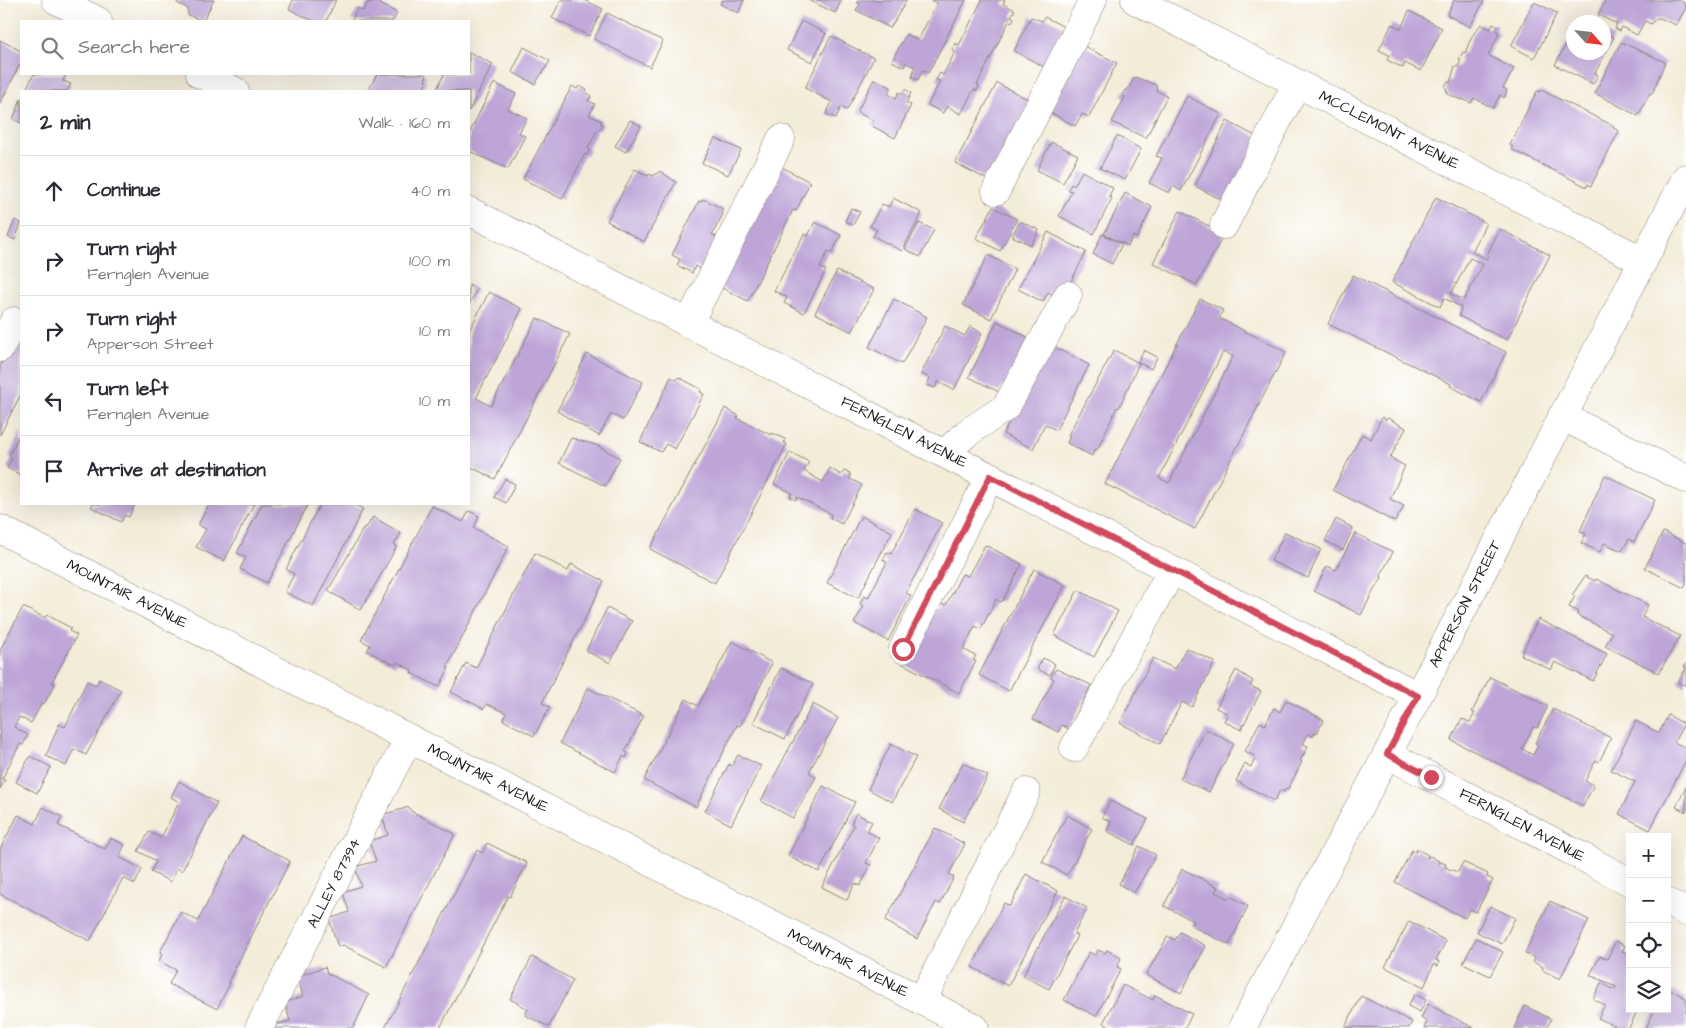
<!DOCTYPE html>
<html lang="en">
<head>
<meta charset="utf-8">
<style>
  :root { --surface:#fff; --page:#f2f2f3; --text:#2b2b33; --muted:#7c7c81; --line:#e1e1e2 }
  body { margin:0; font-family:"Architects Daughter",sans-serif; background:var(--page); color:var(--text) }
  .controls { position:absolute; right:15px; bottom:15px; display:grid; overflow:hidden; border-radius:0px; box-shadow:0 5px 20px #0002 }
  .controls button { width:45px; height:45px; display:grid; place-items:center; padding:0; border:0; border-bottom:1px solid var(--line); background:var(--surface); color:var(--text); font:25px sans-serif }
  .compass { position:absolute; left:1566px; top:15px; width:45px; height:45px; border-radius:50%; background:var(--surface); box-shadow:0 5px 20px #0002; rotate:117deg }
  .stop { position:absolute; width:15px; height:15px; margin:-11px; border:4px solid #d1495b; border-radius:50%; background:#fff }
  .stop.end { background:#d1495b; border-color:#fff; box-shadow:0 1px 5px #0008 }
  .list { margin:0; padding:0; list-style:none }
  h2 { display:flex; justify-content:space-between; align-items:center; height:65px; margin:0; padding:0 20px; font-size:21px }
  h2 small { font-size:16px; font-weight:400; color:var(--muted) }
  .list li { display:grid; grid-template-columns:32px 1fr auto; gap:15px; align-items:center; box-sizing:border-box; height:70px; padding:0 20px; border-top:1px solid var(--line) }
  .list b { display:block; font-size:19px; white-space:nowrap }
  .list p { margin:0; font-size:16px; white-space:nowrap; color:var(--muted) }
  .list em { font-size:16px; font-style:normal; color:var(--muted) }
  .icon { flex:none; width:28px; height:28px; fill:none; stroke:currentColor; stroke-width:2; stroke-linecap:round; stroke-linejoin:round }
  .map { position:relative; flex:none; width:1686px; height:1028px; overflow:hidden }
  .search { position:absolute; background:var(--surface); box-shadow:0 5px 20px #0002; left:20px; top:20px; width:450px; height:55px; display:flex; align-items:center; gap:12px; box-sizing:border-box; padding:0 18px; border-radius:0px; color:var(--muted); font-size:19px }
  .panel { position:absolute; background:var(--surface); box-shadow:0 5px 20px #0002; left:20px; top:90px; width:450px; height:415px; border-radius:0px }
  .map>svg:first-child { display:block }
  .building { fill:#bea5d8; fill-rule:evenodd }
  .lines { fill:none; stroke-linecap:round; stroke-linejoin:round }
  .minor-casing { stroke:#88847a; stroke-width:29 }
  .major-casing { stroke:#88847a; stroke-width:29 }
  .minor { stroke:#fff; stroke-width:28 }
  .major { stroke:#fff; stroke-width:28 }
  .route { stroke:#d1495b; stroke-width:6 }
  .labels { text-anchor:middle; dominant-baseline:central; stroke-width:5; stroke-linejoin:round; paint-order:stroke }
  .street-label { font-size:15px; fill:#1c1c1c; stroke:#fff }
</style>
</head>
<body>
<div class="map">
<svg width="1686" height="1028" viewBox="0 0 1686 1028">
  <rect width="100%" height="100%" fill="#fff"/>
  <filter id="ink" filterUnits="userSpaceOnUse"><feTurbulence type="fractalNoise" baseFrequency=".02" numOctaves="2"/><feDisplacementMap in="SourceGraphic" scale="10" xChannelSelector="R" yChannelSelector="G"/><feConvolveMatrix kernelMatrix="1 2 1 2 8 2 1 2 1" color-interpolation-filters="sRGB"/></filter>
  <filter id="wash" filterUnits="userSpaceOnUse"><feTurbulence type="fractalNoise" baseFrequency=".0096" numOctaves="4" result="noise"/><feDisplacementMap in="SourceGraphic" scale="20" xChannelSelector="R" yChannelSelector="G"/><feGaussianBlur stdDeviation="1.12" result="paint"/><feColorMatrix in="noise" values="0 0 0 0 0 0 0 0 0 0 0 0 0 0 0 0 0 1.4 0 .05"/><feComposite in="paint" operator="in"/></filter>
  <g filter="url(#wash)">
    <rect width="100%" height="100%" fill="#f3ecd8"/>
    <g id="blocks">
      <path class="building" d="M178,0H214L203,21L188,15L187,8L177,3Z
        M293,0H336L326,21H313L289,9Z
        M373,0L397,13L393,21H351L358,8L363,11L368,2L371,3Z
        M561,0H584L603,9L589,36L552,18Z
        M722,0H744L738,13L720,4Z
        M809,0H842L835,13Z
        M858,0H907L890,28L856,10L860,4L857,2Z
        M931,0H966L928,73L923,70L918,80L912,77L915,67L906,63L904,67L892,61L906,34L918,40L937,3Z
        M982,0H1005L1003,4L1015,10L1011,16L1014,18L1012,22L1009,21L977,85L979,86L977,91L974,89L961,114L947,106L943,113L928,105L940,81L936,80L940,73L943,75L955,52L952,50L955,43L959,45Z
        M1454,0L1484,1L1470,27L1447,15Z
        M1606,0H1679L1684,3L1686,8L1676,25L1660,18H1656L1651,24L1645,21L1637,35L1622,27L1620,31L1615,28L1617,24L1598,15Z
        M1534,2L1557,13L1534,58L1511,46Z
        M1409,11L1442,28L1421,71L1405,63L1403,68L1387,60L1389,55L1379,50L1392,24L1401,29Z
        M607,13L663,41L650,67L594,39Z
        M1031,17L1042,21L1045,17L1064,27L1060,33L1067,36L1048,69L1014,51Z
        M801,21L826,33L812,62L787,50Z
        M1493,23L1498,26L1496,29L1499,34L1488,55L1514,69L1503,88L1507,90L1504,98L1500,95L1493,108L1474,98L1471,103L1462,99L1461,100L1448,94L1445,86L1448,81L1450,83L1455,66L1458,67L1461,60L1459,59L1463,52L1465,53L1472,36L1481,24L1490,29Z
        M1574,29V52H1604V32L1614,37L1595,73L1598,75L1593,84L1555,65Z
        M831,36L874,58L847,110L841,107L836,118L826,114L832,102L805,88Z
        M0,40L21,51V62L0,104Z
        M1621,42L1665,62L1652,94L1650,93L1638,116L1595,93Z
        M1080,44L1117,63L1089,117L1082,114L1075,126L1051,113Z
        M524,47L550,61L535,84L512,72Z
        M469,52L493,64L469,111V91H436L444,74H469Z
        M34,74H66L63,81L71,84L67,91H25Z
        M377,74H424L427,75L425,81L427,82L422,91H368Z
        M1135,77L1156,85L1157,91L1167,96L1146,138L1112,122L1125,97L1122,95L1125,90L1127,91Z
        M874,79L891,87L888,94L896,98L899,92L902,94L905,89L911,93L906,103L911,105L895,138L872,126L874,121L857,112Z
        M494,83L516,94L508,109L527,118L519,133L525,136L508,169L469,151V134Z
        M997,83L1037,104L996,184L955,163Z
        M572,86L577,89L579,86L587,90L586,93L591,96L588,101L595,104L589,115L602,121L600,123L603,124L600,130L598,129L588,148L590,150L587,155L585,154L562,199L523,179Z
        M1541,90L1614,126L1613,128L1619,131L1591,186L1588,184L1587,187L1511,149L1513,147L1510,145L1537,91L1540,92Z
        M1187,96L1221,114L1181,191L1173,186L1169,193L1149,183L1162,158L1156,156Z
        M21,99V123L13,119Z
        M630,120L641,126L626,152L615,146Z
        M1227,121L1259,138L1226,202L1195,186Z
        M1117,136L1141,149L1125,180L1100,168Z
        M715,138L741,150L728,175L702,163Z
        M1051,142L1078,155L1063,183L1037,170Z
        M774,163L810,182L796,211L793,210L748,301L714,284Z
        M635,169L648,176L649,174L653,176L660,171L676,182L644,242L607,221Z
        M1082,171L1113,188L1109,196L1112,198L1094,234L1059,216L1072,191L1068,190L1071,184L1074,186Z
        M1125,193L1152,207L1137,238L1133,236L1128,246L1104,234Z
        M1436,197L1486,223L1472,252L1487,259L1489,256L1487,255L1500,229L1550,255L1507,340L1459,316L1461,307L1444,298L1440,307L1392,282ZM1470,258L1483,264L1464,300L1451,294Z
        M893,198L922,213L902,251L873,236L877,230L870,226L882,204L889,207Z
        M703,199L723,209L721,213L723,214L712,235L719,238L703,270L695,266L692,273L677,265L680,259L672,255L699,201L701,202Z
        M993,207L1017,219L1000,251L976,238Z
        M851,208L860,212L853,225L845,221Z
        M1180,211L1224,234L1197,285L1153,263Z
        M15,220L21,223L15,240L8,237Z
        M1020,221L1039,230L1031,245L1012,236Z
        M815,222L841,235L832,253L828,251L820,268L826,270L804,313L784,303L787,297L774,291L804,234L808,236Z
        M919,223L934,230L920,257L905,249Z
        M1048,232L1086,252L1062,299L1048,292L1043,302L1018,289Z
        M1102,234L1122,244L1112,264L1093,254Z
        M988,255L1015,269L991,319L963,305Z
        M837,271L874,289L852,332L815,313Z
        M1353,275L1506,352L1481,402L1450,386L1451,384L1328,324Z
        M469,285L477,289L469,305Z
        M489,292L522,309L476,398L491,406L537,318L570,334L495,479L469,466V331Z
        M894,299L927,317L902,364L869,347Z
        M1200,299L1223,310L1219,318L1286,352L1195,529L1105,484ZM1223,352L1233,356L1169,483L1159,478Z
        M997,321L1033,340L1008,387L1003,385L999,392L969,377Z
        M21,325V394L0,435V366L3,361L0,360Z
        M945,326L965,336L970,326L982,333L954,390L938,382L935,388L927,385L930,378L921,374Z
        M1049,344L1089,365L1056,430L1045,424L1033,449L1003,434Z
        M1114,350L1139,363L1119,408L1117,407L1097,450L1095,449L1092,456L1067,443L1070,436L1068,435Z
        M1144,350L1157,357L1151,369L1138,362Z
        M587,354L643,382L623,420L611,414L599,436L557,411Z
        M671,377L676,380L678,377L701,389L700,392L704,394L675,449L666,444L661,452L640,442Z
        M725,408L739,416L737,418L771,435L772,433L785,439L784,443L787,444L715,583L650,549Z
        M1382,417L1386,420L1388,418L1406,428L1390,458L1405,466L1390,499L1404,506L1395,522L1333,490L1362,434L1371,439Z
        M21,431V475L7,468L12,458L9,456Z
        M571,438L596,445L620,458L605,486L559,463Z
        M790,452L809,462L804,471L823,482L830,468L841,475L844,471L850,473V479L862,485L842,524L830,518L831,514L797,497L796,500L790,497L792,493L774,484Z
        M1605,475L1655,500L1634,542L1629,539L1622,551L1604,543L1600,552L1581,543L1586,534L1580,531Z
        M505,479L515,484L506,503L494,497Z
        M93,504H135L129,517L125,515L121,522L91,507Z
        M209,504H254L224,561L196,547L206,529L198,525Z
        M262,504H308L267,583L240,569L246,557L237,553Z
        M320,504H353L363,509L313,606L285,592L294,574L286,569Z
        M432,506L463,522L469,511L479,516L474,528L509,546L447,667L449,668L439,687L411,673L412,670L397,662L395,665L367,651L370,645L361,640Z
        M915,509L942,523L906,593L911,596L888,641L854,623L864,606L860,604L864,596L868,598L887,562L883,560L887,552L891,554Z
        M861,516L892,532L858,598L827,583Z
        M373,517L401,533L394,545L397,546L361,610L328,591L364,527L366,528Z
        M1336,519L1353,528L1343,550L1325,541Z
        M1285,532L1321,549L1308,578L1271,561Z
        M1663,532L1686,543V584L1684,588L1645,568Z
        M1355,533L1393,552L1381,575L1382,579L1376,586L1361,615L1314,591L1327,566L1336,570Z
        M985,545L1022,564L1003,600L1000,602L996,599L981,629L975,626L963,649L976,656L973,660L976,661L959,693L901,663L917,632L940,604L946,605L962,574L968,576Z
        M535,553L568,571L571,564L604,581L542,703L550,707L534,736L503,720L506,713L487,704L484,709L451,692L466,663L476,668Z
        M1034,569L1065,585L1009,691L979,675Z
        M1585,576L1595,581L1596,579L1648,605L1642,617L1680,636L1659,673L1605,646L1612,633L1577,615L1579,612L1569,607L1575,596L1572,595Z
        M1078,590L1118,611L1094,657L1054,635Z
        M23,607L45,618L47,615L71,628L69,631L77,635L52,682L55,684L44,704L42,703L31,723L19,717L14,727L28,735L23,745L20,744L2,779L5,780L0,789V650Z
        M607,608L632,621L610,663L586,651Z
        M1538,619L1607,654L1593,681L1555,662L1551,670L1521,655Z
        M732,641L772,663L740,726L737,725L696,807L644,780L686,699L698,706Z
        M1186,648L1215,662L1192,707L1182,702L1160,744L1120,723L1153,658L1175,669Z
        M1043,658L1055,664L1050,675L1037,669Z
        M1686,663V686L1678,682L1686,668L1684,667Z
        M781,668L813,684L785,739L753,723Z
        M1056,669L1091,685L1069,729L1062,725L1058,732L1033,719L1054,679L1051,677Z
        M1236,670L1253,681L1250,686L1261,691L1241,730L1224,721L1228,714L1216,708Z
        M1490,677L1548,706L1537,728L1533,727L1522,749L1533,755L1538,745L1535,743L1553,709L1611,738L1599,762L1596,760L1585,781L1594,785L1583,806L1451,740L1462,719L1470,722L1475,713L1472,712Z
        M99,679L121,690L86,755L74,749L66,766L46,756L59,724L65,727L87,681L96,685Z
        M588,688L644,716L625,751L628,753L626,758L623,756L615,772L560,743Z
        M1286,700L1324,720L1317,733L1315,732L1313,736L1308,734L1303,744L1308,746L1300,761L1302,762L1288,789L1286,788L1284,792L1280,790L1275,801L1236,781L1245,764L1251,767L1256,757L1245,751L1260,722L1265,725L1274,708L1280,712Z
        M813,704L838,718L809,772L816,777L793,818L761,801Z
        M1668,715L1684,724L1674,742L1686,748V760L1650,830L1619,814L1635,782L1611,770L1636,721L1659,733Z
        M1206,729L1234,744L1209,792L1180,779Z
        M891,744L916,757L892,802L868,789Z
        M738,755L761,766L731,825L705,811L729,764L732,766Z
        M30,756L51,767L37,793L16,782Z
        M963,763L988,776L963,822L939,809Z
        M179,781L217,803L182,871L177,868L171,882L151,872L156,861L138,851L149,832L161,838L179,802L171,797Z
        M823,786L855,802L819,872L788,856Z
        M1686,787V812L1676,807Z
        M1110,801L1148,819L1134,845L1107,831L1111,822L1102,817Z
        M43,807L62,817L58,825L105,849L111,838L125,845L119,857L142,869L135,884L123,878L90,941L0,894V849L18,815L35,824Z
        M409,807L411,811L455,834L386,967L343,945L338,947L329,919L349,912L343,892L361,886L355,867L376,861L369,841L388,835L382,815Z
        M856,813L872,822L867,831L879,838L866,863L871,865L860,886L855,883L847,900L822,887L854,825L851,824Z
        M1067,815L1092,829L1067,875L1042,862Z
        M935,828L965,844L949,874L954,877L940,904L936,902L917,939L885,921Z
        M242,836L290,861L228,982L230,983L217,1009L169,984L176,970L159,961L162,954L160,952L181,912L198,921Z
        M487,843L527,863L510,897L508,896L440,1028H385L477,850L482,853Z
        M1139,846L1156,855L1134,893L1119,884Z
        M1417,849L1428,855L1427,858L1430,856L1439,861V864L1440,862L1446,864L1445,867L1449,869L1458,872L1463,862L1488,874L1487,877L1493,880L1476,912L1470,909L1465,918L1395,882L1412,850L1416,852Z
        M1182,869L1218,887L1215,892L1229,899L1230,896L1248,906L1229,945L1194,927L1192,924L1194,921L1164,906Z
        M1026,874L1058,891L1008,986L972,967L1004,903L1010,906Z
        M1065,896L1087,908L1074,934L1077,936L1049,989L1023,976Z
        M1550,901L1589,920L1560,979L1542,970L1543,967L1533,962L1535,958L1525,953Z
        M1490,906L1515,918L1502,944L1477,932Z
        M1409,921L1446,941L1436,960L1439,962L1438,966L1434,964L1424,987L1385,967Z
        M1180,932L1206,946L1181,993L1146,975L1168,936L1175,940Z
        M1476,938L1503,952L1490,976L1463,963Z
        M1616,941L1625,946L1622,951L1630,955V1009H1638L1629,1028H1619L1598,1018L1605,1005L1593,999L1601,983L1615,990L1616,987L1590,975L1600,956L1607,959Z
        M1098,950L1105,953L1107,950L1121,958L1117,967L1121,969L1096,1016L1064,1000L1089,952L1095,955Z
        M532,957L573,980L549,1027L525,1015L528,1009L510,999Z
        M325,967L327,973L369,995L353,1028H272L271,1026L290,1021L285,1003L303,996L297,976Z
        M1123,985L1153,1000L1155,995L1192,1014L1185,1028H1112L1103,1023Z
        M1667,988L1686,998V1028H1646L1655,1009H1667Z
        M1415,994L1426,1000L1420,1012L1408,1006Z
        M1361,996L1412,1022L1409,1028L1345,1027Z
        M1428,1004L1474,1028H1424L1427,1022L1421,1018Z
        M1525,1006L1551,1019L1547,1028H1514Z"/>
    </g>
  </g>
  <g filter="url(#ink)">
    <use href="#blocks" fill-opacity="0" stroke="#88847a" stroke-width="1"/>
    <g class="lines">
      <g class="minor-casing">
        <path id="minor" d="M56,0L98,21
          M1135,0L1643,261
          M200,74L235,91
          M996,191L1093,0
          M469,211L1418,696
          M1224,225L1297,83
          M689,323L781,139
          M0,348L14,321
          M1562,416L1686,479
          M945,453L967,433L1006,407L1068,295
          M0,529L975,1028
          M903,649L990,476
          M1074,748L1172,570
          M1387,754L1630,882
          M1667,902L1686,912
          M922,1001L1026,792
          M259,1028L409,738"/>
      </g>
      <g class="major-casing">
        <path id="major" d="M1242,1028L1418,696L1686,178"/>
      </g>
      <use href="#minor" class="minor"/>
      <use href="#major" class="major"/>
    </g>
  </g>
  <g class="lines" filter="url(#ink)">
    <path class="route" d="M903,649L990,476L1418,696L1387,754L1431,777"/>
  </g>
  <g class="labels">
    <g class="street-label">
      <text transform="translate(1389 130) rotate(27)">MCCLEMONT AVENUE</text>
      <text transform="translate(904 432) rotate(27)">FERNGLEN AVENUE</text>
      <text transform="translate(127 594) rotate(27)">MOUNTAIR AVENUE</text>
      <text transform="translate(1465 604) rotate(-63)">APPERSON STREET</text>
      <text transform="translate(488 778) rotate(27)">MOUNTAIR AVENUE</text>
      <text transform="translate(1522 825) rotate(28)">FERNGLEN AVENUE</text>
      <text transform="translate(334 883) rotate(-63)">ALLEY 87394</text>
      <text transform="translate(848 963) rotate(27)">MOUNTAIR AVENUE</text>
    </g>
  </g>
</svg>
<div class="controls">
<button>+</button>
<button>−</button>
<button><svg class="icon" aria-label="locate" viewBox="0 0 24 24"><circle cx="12" cy="12" r="6"/><path d="M12 2v4M12 18v4M2 12h4M18 12h4"/></svg></button>
<button><svg class="icon" aria-label="layers" viewBox="0 0 24 24"><path d="M12 4l9 5-9 5-9-5zM3 14l9 5 9-5"/></svg></button>
</div>
<svg class="compass" viewBox="-18 -18 36 36"><path d="M0-13l5 13h-10z" fill="#e53935"/><path d="M0 13l5-13h-10z" fill="#7c7c81"/></svg>
<div class="stop" style="left:903px;top:649px"></div>
<div class="stop end" style="left:1431px;top:777px"></div>
<div class="search"><svg class="icon" aria-label="search" viewBox="0 0 24 24"><circle cx="10" cy="10" r="6"/><path d="M15 15l6 6"/></svg>Search here</div>
<section class="panel">
<h2>2 min<small>Walk · 160 m</small></h2>
<ul class="list">
<li><svg class="icon" aria-label="ahead" viewBox="0 0 24 24"><path d="M12 20V5M6 11l6-6 6 6"/></svg><div><b>Continue</b></div><em>40 m</em></li>
<li><svg class="icon" aria-label="right" viewBox="0 0 24 24"><path d="M7 20v-9h11M14 6l5 5-5 5"/></svg><div><b>Turn right</b><p>Fernglen Avenue</p></div><em>100 m</em></li>
<li><svg class="icon" aria-label="right" viewBox="0 0 24 24"><path d="M7 20v-9h11M14 6l5 5-5 5"/></svg><div><b>Turn right</b><p>Apperson Street</p></div><em>10 m</em></li>
<li><svg class="icon" aria-label="left" viewBox="0 0 24 24"><path d="M17 20v-9H6M10 6l-5 5 5 5"/></svg><div><b>Turn left</b><p>Fernglen Avenue</p></div><em>10 m</em></li>
<li><svg class="icon" aria-label="arrive" viewBox="0 0 24 24"><path d="M6 21V4h12l-3 4 3 4H6"/></svg><div><b>Arrive at destination</b></div></li>
</ul>
</section>
</div>
</body>
</html>
